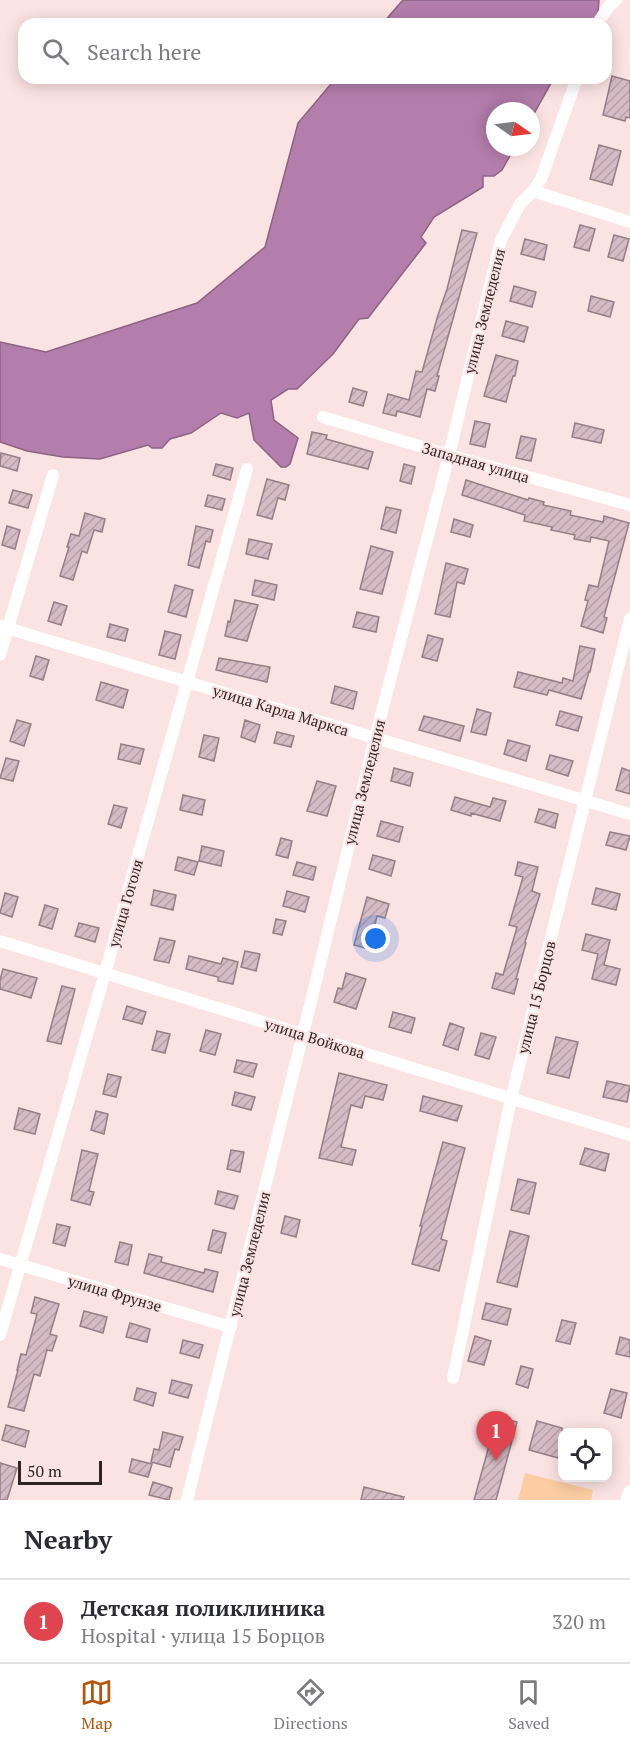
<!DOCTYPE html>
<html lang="en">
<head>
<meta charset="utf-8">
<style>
  :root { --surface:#fff; --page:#f7f7f7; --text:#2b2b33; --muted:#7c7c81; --line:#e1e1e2; --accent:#b45309 }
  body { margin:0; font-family:"PT Serif",serif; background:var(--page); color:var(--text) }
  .controls { position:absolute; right:18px; bottom:18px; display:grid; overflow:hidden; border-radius:12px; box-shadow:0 3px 15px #0003 }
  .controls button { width:54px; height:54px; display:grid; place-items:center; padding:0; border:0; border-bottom:2px solid var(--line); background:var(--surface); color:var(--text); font:30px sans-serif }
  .compass { position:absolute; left:486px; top:102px; width:54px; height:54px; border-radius:50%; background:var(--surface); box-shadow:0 3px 15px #0003; rotate:104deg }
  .scale { position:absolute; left:18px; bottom:15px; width:84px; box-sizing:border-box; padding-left:6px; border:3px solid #2f2424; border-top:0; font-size:16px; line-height:21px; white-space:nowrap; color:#2f2424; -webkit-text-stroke:4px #fce3e3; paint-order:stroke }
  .you { position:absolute; left:376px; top:939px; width:21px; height:21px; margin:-15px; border:4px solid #fff; border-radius:50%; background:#1a73e8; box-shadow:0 0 0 9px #1a73e833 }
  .badge { display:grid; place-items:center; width:39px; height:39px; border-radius:50%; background:var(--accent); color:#fff; font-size:20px; font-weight:700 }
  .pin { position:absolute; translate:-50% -50px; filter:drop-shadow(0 2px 3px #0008) }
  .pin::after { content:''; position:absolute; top:32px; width:21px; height:18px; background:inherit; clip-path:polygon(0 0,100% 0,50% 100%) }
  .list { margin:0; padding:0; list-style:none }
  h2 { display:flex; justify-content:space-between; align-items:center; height:78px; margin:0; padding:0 24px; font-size:26px }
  h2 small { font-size:20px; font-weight:400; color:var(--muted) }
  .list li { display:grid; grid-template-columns:39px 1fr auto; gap:18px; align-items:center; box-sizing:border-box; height:84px; padding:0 24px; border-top:2px solid var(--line) }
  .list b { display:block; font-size:22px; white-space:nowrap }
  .list p { margin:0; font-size:20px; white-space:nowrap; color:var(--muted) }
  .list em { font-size:20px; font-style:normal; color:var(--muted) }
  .icon { flex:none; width:33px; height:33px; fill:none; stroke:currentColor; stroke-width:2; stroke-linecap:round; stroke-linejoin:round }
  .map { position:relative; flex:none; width:630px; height:1500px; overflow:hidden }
  .search { position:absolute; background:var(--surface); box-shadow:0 3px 15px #0003; left:18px; right:18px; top:18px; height:66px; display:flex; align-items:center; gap:15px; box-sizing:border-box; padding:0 21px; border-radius:18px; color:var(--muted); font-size:22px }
  .sheet { height:162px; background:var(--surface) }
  nav { display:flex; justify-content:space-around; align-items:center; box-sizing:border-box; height:84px; border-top:2px solid var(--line); background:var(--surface); font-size:16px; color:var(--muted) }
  nav a { display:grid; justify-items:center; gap:3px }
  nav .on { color:var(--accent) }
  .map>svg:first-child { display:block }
  .green { fill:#fccda2 }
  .water { fill:#b47eac; stroke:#8c6383; stroke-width:1.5 }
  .building { fill:url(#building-hatch); stroke:#967d86; stroke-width:1.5 }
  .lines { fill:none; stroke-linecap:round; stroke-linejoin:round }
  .minor { stroke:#fff; stroke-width:12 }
  .tertiary { stroke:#fff; stroke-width:15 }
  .labels { text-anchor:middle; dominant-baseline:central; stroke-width:4.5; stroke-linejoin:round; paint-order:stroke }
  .street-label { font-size:15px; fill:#2f2424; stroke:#fce3e3 }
</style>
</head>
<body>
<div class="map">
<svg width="630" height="1500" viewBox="0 0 630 1500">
  <defs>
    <pattern id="building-hatch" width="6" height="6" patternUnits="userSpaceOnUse" patternTransform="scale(1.5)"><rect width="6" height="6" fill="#d6bac4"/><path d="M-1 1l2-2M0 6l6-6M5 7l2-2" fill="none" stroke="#b8a0a8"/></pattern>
  </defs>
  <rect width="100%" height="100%" fill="#fce3e3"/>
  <path class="green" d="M525,1473L593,1490L591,1500H518Z"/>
  <path class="water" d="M403,0H599L598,12L592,24H382Z
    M336,78H554L531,119V111H495V147H515L502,170L494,176H483V187L434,217L421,237L426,243L368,318L359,319L333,354L297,389H288L271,400L274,420L298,438L290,464L286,467H281L254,440L249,413L237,418L221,413L191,433L170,439L162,448H152L148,445L100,459L63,457L27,451L0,442V342L46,352L197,303L265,247L298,123Z"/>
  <path class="building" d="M612,76L630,81V118L626,117L625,121L603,115Z
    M599,145L621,151L612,185L590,179Z
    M580,225L595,229L589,251L574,247Z
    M462,230L477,233L437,376H439L435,391L427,389L420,417L397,411L396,416L383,413L388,394L409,400L416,371L422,372L438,315L447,289Z
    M614,235L629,239L623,261L608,257Z
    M525,239L547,245L544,260L521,254Z
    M514,286L536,292L532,307L510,301Z
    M591,296L614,302L610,317L588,311Z
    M506,321L528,327L524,342L502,336Z
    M496,355L518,361L515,376H513L506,402L484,396Z
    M353,388L367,392L363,406L349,402Z
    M475,421L490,424L485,447L470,444Z
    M575,423L604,430L601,443L572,437Z
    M312,432L327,435L326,439L373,452L368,469L307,454Z
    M521,436L536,439L531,461L516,458Z
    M1,453L20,458L17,471L0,466Z
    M216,464L233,468L230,480L213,475Z
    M404,464L415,467L411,484L400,481Z
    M267,479L289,485L285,500L278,498L272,519L257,515Z
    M466,480L528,500L529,498L544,502L543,505L571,511L570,515L603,522L604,516L629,523L604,617L607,618L603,633L581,626L588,601L585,600L589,585L598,587L609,541L591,537L590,542L574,539L575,535L551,530L552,527L524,521L525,515L462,495Z
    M13,490L32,495L28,508L9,503Z
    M208,495L225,499L222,510L205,506Z
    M386,507L401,510L396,533L381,529Z
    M85,513L105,519L102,532L94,530L87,553L82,551L73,580L60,576L69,547H67L71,534L79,536Z
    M454,519L473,525L470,537L451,532Z
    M7,526L20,530L15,549L2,545Z
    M196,526L213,530L210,542L206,541L199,568L188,565Z
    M249,539L272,544L268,559L246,554Z
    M371,546L393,552L382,594L360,589Z
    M446,563L468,569L464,584L457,582L450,617L435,614Z
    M255,580L277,585L274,600L252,595Z
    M175,585L193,590L186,617L168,612Z
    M235,600L258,605L247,641L225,636L228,621L230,622Z
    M54,602L67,606L61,625L48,621Z
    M357,612L379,617L376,632L353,627Z
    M110,624L128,629L125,641L107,637Z
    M165,631L181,635L175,659L159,655Z
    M428,635L443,639L437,661L422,657Z
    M580,646L595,649L590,672H589L581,699L549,690L547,695L514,687L518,672L562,683L563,678L573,681Z
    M36,656L49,660L43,680L30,676Z
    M219,658L270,667L267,682L216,670Z
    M101,682L128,690L123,708L96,700Z
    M335,686L357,692L353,709L331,703Z
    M477,709L491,713L486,735L471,732Z
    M560,711L582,717L578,731L556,725Z
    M424,716L464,726L460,741L419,730Z
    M17,720L31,724L24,746L10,741Z
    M245,720L260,725L255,742L241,737Z
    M277,732L294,736L291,747L274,743Z
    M204,735L219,738L214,761L199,757Z
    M508,740L530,746L526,761L504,754Z
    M121,744L144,749L140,764L118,759Z
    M550,755L573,761L568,776L546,769Z
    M6,758L19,761L13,781L0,778Z
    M394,768L413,773L410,786L391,781Z
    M622,768L630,771V794L616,790Z
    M317,781L336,786L327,816L307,811Z
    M183,795L205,800L202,815L180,810Z
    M455,797L490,807L493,798L506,801L500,821L471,813V816L451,810Z
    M114,805L127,808L121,828L108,824Z
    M539,809L558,814L555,828L535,822Z
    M381,821L403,827L399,842L377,836Z
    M610,832L630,836L626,850L606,845Z
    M281,838L292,841L288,858L276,855Z
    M202,846L224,851L221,866L199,861Z
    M373,855L395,861L391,876L369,869Z
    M178,857L198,862L194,875L175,870Z
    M297,862L316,867L313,880L293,875Z
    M518,862L538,867L532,891L540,894L525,942L526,943L516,979H518L514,994L492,988L496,973L503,975L517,927L509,925L523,877L515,875Z
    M596,888L620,894L616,910L592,904Z
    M154,890L176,895L173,910L151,905Z
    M287,891L309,897L305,912L283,906Z
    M5,893L18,897L12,917L0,913Z
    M367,897L389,904L385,918L377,916L369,949L354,945Z
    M45,905L58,909L52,929L39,925Z
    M276,919L286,921L282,935L273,933Z
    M79,923L99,928L95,942L75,936Z
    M586,934L610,940L604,965L620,969L616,985L592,979L598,954L582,950Z
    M160,938L175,941L169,963L154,960Z
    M245,951L260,954L256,971L241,967Z
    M189,956L221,964L223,958L238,962L233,984L218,981V977L186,969Z
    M3,969L37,978L31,998L0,989V980Z
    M346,973L366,979L356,1009L334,1002L338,988L342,989Z
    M62,986L75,989L61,1044L47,1041Z
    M127,1006L146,1012L142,1024L123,1019Z
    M393,1012L415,1018L411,1033L389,1027Z
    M450,1023L464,1028L458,1050L443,1045Z
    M206,1030L221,1034L215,1055L200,1051Z
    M157,1031L170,1034L165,1053L152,1050Z
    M481,1033L496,1037L489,1059L475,1055Z
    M556,1037L578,1042L569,1078L547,1073Z
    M237,1060L257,1064L253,1077L234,1072Z
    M339,1073L387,1085L383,1100L365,1096L362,1108L351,1105L341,1147L356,1150L352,1165L319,1158Z
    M108,1074L121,1077L116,1097L103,1094Z
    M607,1081L630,1086L627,1102L603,1097Z
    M235,1092L255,1097L251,1110L232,1105Z
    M423,1096L462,1106L457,1121L420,1111Z
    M19,1108L40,1114L35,1134L14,1129Z
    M96,1111L108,1114L104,1134L91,1130Z
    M443,1142L465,1148L441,1239L447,1241L439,1271L412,1264L422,1226H420Z
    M585,1148L609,1154L605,1171L580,1164Z
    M82,1150L98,1154L89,1191L94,1192L90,1205L71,1200Z
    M231,1150L244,1152L240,1172L227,1169Z
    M518,1179L536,1183L529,1214L511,1210Z
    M218,1191L238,1196L234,1209L215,1204Z
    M285,1216L300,1220L296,1237L281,1233Z
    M57,1224L70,1227L65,1246L53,1243Z
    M213,1230L226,1233L221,1253L208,1250Z
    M510,1231L529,1236L517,1287L497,1282Z
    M120,1242L132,1245L128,1265L115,1262Z
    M149,1254L162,1257L161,1262L204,1273L205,1269L218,1272L213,1292L144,1273Z
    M35,1297L59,1304L50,1334L57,1336L52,1351L47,1350L40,1376L34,1374L24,1411L8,1407L18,1370H17L21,1354L26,1355L37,1314L31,1313Z
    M486,1303L511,1309L507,1325L482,1319Z
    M84,1311L107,1317L103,1333L80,1326Z
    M562,1320L576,1323L570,1344L556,1341Z
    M130,1323L150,1329L147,1342L126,1337Z
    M475,1336L491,1341L484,1365L468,1361Z
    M620,1337L630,1340V1357L616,1354Z
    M183,1340L203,1345L199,1358L180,1353Z
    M521,1366L533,1369L528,1388L516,1384Z
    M172,1380L192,1385L188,1398L169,1393Z
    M137,1388L156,1393L153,1406L134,1400Z
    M611,1389L627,1393L621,1418L604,1413Z
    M497,1417L517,1422L496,1500H474Z
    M537,1421L562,1428V1459L529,1450Z
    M6,1425L29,1431L25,1447L2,1440Z
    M163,1432L183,1437L179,1450L175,1449L170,1467L151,1462L154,1449L159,1450Z
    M132,1459L152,1464L148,1477L129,1472Z
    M0,1463L17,1468L7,1500H0Z
    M153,1482L172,1488L169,1500L149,1495Z
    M364,1487L404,1497L403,1500H361Z"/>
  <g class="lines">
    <path class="minor" d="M597,24L609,6L616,0
      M533,191L630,222
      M323,417L449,455L630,505
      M0,626L630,814
      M0,655L53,475
      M0,941L630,1135
      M0,1259L231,1327
      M0,1335L105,973L247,469
      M453,1378L511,1099L630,619
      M187,1500L303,1034L375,738L449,455L501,240L520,204L533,191L541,179L577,78"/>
    <path class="tertiary" d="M628,1500L630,1493"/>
  </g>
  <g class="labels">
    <g class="street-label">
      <text transform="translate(484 311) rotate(-76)">улица Земледелия</text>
      <text transform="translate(476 462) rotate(16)">Западная улица</text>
      <text transform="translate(281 710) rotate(17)">улица Карла Маркса</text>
      <text transform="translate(364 782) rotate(-76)">улица Земледелия</text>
      <text transform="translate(125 903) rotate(-74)">улица Гоголя</text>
      <text transform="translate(536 997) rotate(-76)">улица 15 Борцов</text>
      <text transform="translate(315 1038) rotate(17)">улица Войкова</text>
      <text transform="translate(249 1254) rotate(-76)">улица Земледелия</text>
      <text transform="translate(115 1293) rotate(16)">улица Фрунзе</text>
    </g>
  </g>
</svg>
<div class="controls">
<button><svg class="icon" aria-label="locate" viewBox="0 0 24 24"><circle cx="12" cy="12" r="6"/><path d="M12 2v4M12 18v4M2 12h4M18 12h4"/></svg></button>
</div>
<svg class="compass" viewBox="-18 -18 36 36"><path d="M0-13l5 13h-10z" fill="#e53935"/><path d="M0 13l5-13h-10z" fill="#7c7c81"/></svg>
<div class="scale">50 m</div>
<div class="you"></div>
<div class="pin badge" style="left:496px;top:1461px;background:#e0444e">1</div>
<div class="search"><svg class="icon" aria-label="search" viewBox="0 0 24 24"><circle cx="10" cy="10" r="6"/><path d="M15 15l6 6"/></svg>Search here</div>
</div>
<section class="sheet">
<h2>Nearby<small></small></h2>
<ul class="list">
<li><span class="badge" style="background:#e0444e">1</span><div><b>Детская поликлиника</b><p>Hospital · улица 15 Борцов</p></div><em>320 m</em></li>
</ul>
</section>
<nav>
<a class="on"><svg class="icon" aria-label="map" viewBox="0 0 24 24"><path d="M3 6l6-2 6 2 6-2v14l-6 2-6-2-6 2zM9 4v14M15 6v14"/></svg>Map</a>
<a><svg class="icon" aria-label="directions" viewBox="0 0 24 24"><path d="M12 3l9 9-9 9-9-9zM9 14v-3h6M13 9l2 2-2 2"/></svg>Directions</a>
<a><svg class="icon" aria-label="saved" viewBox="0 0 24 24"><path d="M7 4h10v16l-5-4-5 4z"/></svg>Saved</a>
</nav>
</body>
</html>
